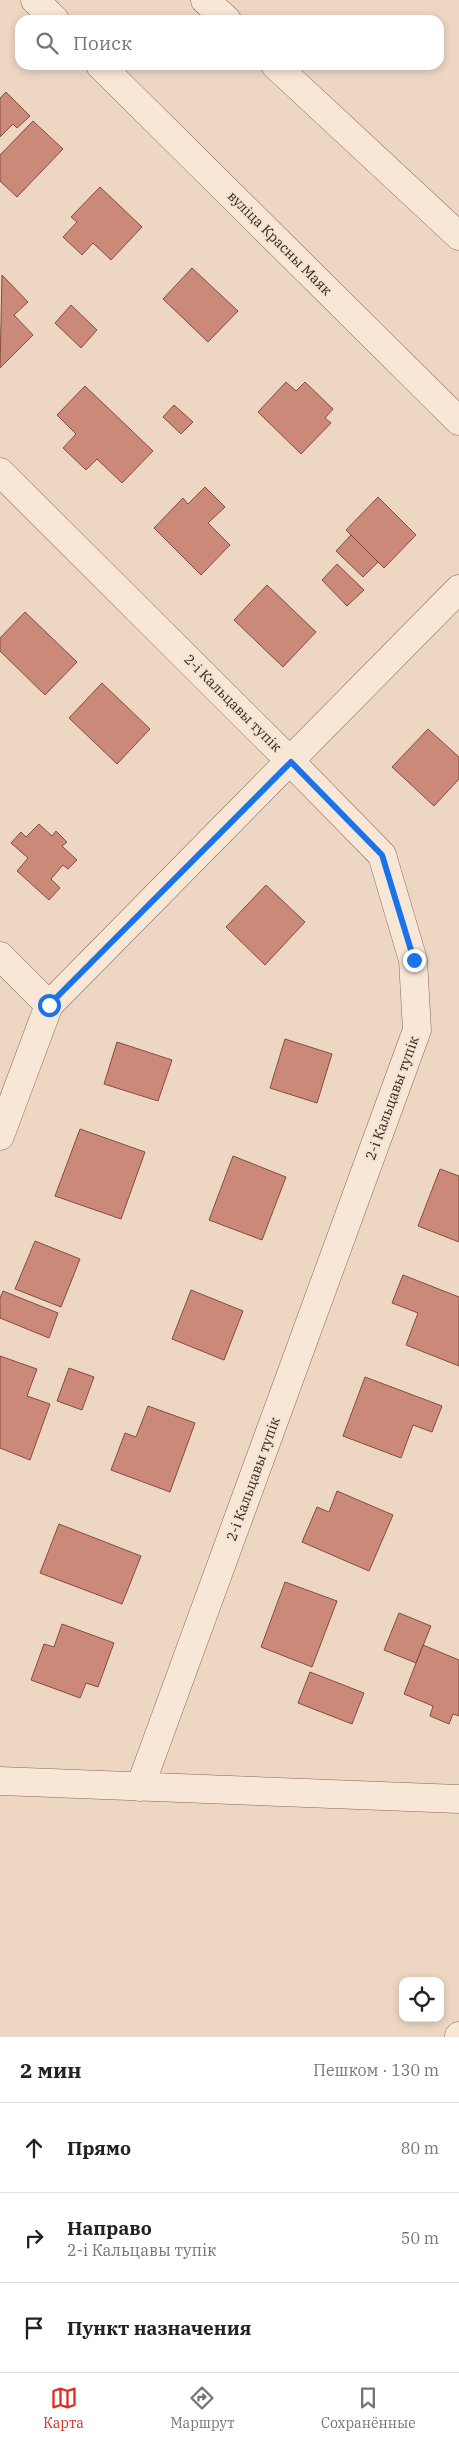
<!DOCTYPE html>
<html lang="ru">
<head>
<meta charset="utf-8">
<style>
  :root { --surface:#fff; --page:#f2f2f2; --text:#222; --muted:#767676; --line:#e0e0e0; --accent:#d93025 }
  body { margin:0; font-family:"IBM Plex Serif",serif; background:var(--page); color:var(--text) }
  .controls { position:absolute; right:15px; bottom:15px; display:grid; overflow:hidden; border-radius:10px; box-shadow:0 2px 8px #0003 }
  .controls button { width:45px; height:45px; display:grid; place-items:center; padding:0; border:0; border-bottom:1px solid var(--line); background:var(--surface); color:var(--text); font:25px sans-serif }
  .stop { position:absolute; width:15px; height:15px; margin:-11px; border:4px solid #1a73e8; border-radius:50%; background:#fff }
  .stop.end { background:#1a73e8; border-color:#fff; box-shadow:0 1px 5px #0008 }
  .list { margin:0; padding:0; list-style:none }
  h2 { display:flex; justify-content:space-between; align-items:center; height:65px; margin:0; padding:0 20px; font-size:21px }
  h2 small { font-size:16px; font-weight:400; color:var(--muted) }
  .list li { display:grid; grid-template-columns:32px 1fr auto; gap:15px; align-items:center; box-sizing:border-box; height:90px; padding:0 20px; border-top:1px solid var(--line) }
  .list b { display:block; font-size:19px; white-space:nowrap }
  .list p { margin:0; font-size:16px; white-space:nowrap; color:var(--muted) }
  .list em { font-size:16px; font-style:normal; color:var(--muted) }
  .icon { flex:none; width:28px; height:28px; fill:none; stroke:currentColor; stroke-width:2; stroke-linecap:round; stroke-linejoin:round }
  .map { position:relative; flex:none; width:459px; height:2037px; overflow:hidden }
  .search { position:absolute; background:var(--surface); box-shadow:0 2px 8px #0003; left:15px; right:15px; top:15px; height:55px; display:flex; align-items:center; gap:12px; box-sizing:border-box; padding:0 18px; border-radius:15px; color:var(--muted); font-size:19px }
  .sheet { height:335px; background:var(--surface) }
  nav { display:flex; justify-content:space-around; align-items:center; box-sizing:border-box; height:70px; border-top:1px solid var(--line); background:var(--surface); font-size:14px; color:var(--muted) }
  nav a { display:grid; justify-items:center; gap:2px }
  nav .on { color:var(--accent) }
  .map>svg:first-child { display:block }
  .building { fill:#ca8979; stroke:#854c40 }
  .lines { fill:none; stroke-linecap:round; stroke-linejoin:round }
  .minor-casing { stroke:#87685a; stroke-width:29 }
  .tertiary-casing { stroke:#87685a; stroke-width:29 }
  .minor { stroke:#f8e6d6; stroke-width:28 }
  .tertiary { stroke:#f8e6d6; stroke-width:28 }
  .route { stroke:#1a73e8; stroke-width:6 }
  .labels { text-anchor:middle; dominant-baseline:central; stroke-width:4; stroke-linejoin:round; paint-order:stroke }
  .street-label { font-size:14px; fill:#37241e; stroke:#f5e3d2 }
</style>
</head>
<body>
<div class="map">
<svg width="459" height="2037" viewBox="0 0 459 2037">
  <rect width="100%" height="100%" fill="#edd7c3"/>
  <path class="building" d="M6,92L30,116L17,128L13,124L0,137V98Z
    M33,121L63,149L17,197L0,181V155Z
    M100,187L142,227L111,260L93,243L82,255L63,237L77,222L71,217Z
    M192,268L238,311L208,342L163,299Z
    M2,275L28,302L14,315L33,335L0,368Z
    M71,305L97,330L81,348L55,323Z
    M286,382L296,391L305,382L333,409L325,418L331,423L301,454L258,412Z
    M85,386L153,451L122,483L97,459L86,470L63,448L76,434L57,415Z
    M174,405L193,422L181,434L163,417Z
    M205,487L225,507L208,523L230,545L201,575L154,528L183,498L188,504Z
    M378,497L416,535L384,568L346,530Z
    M351,535L378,562L363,577L336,551Z
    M337,564L364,590L347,606L322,580Z
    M267,585L316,632L283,667L234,620Z
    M25,612L77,662L45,695L0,651V638Z
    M102,683L150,729L117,764L69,718Z
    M428,729L459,757V779L434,806L392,767Z
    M39,824L52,836L56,831L67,842L62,846L77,860L68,869L63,865L51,879L60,888L49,900L17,871L28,858L11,843L21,832L26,837Z
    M266,885L305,922L265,965L226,927Z
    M285,1039L332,1054L317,1103L270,1088Z
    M117,1042L172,1060L158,1101L104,1084Z
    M80,1129L145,1152L121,1219L55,1196Z
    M233,1156L286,1177L262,1240L209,1220Z
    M440,1169L459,1176V1242L418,1226Z
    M35,1241L80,1259L61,1307L15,1289Z
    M403,1275L459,1297V1366L406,1345L418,1313L392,1303Z
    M191,1290L243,1311L224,1360L172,1339Z
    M3,1291L58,1313L49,1338L0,1318V1298Z
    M0,1356L37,1369L27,1396L50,1404L30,1460L0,1448Z
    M69,1368L94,1377L82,1410L57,1401Z
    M365,1377L442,1406L432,1432L413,1425L401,1458L343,1436Z
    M148,1406L195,1423L170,1492L111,1470L125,1433L136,1437Z
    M337,1491L393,1515L369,1571L302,1542L317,1507L329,1512Z
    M59,1524L141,1556L122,1604L40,1573Z
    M285,1582L337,1601L312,1667L261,1647Z
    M399,1613L431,1626L416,1663L384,1650Z
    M62,1624L114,1643L98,1687L86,1683L80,1698L31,1680L44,1644L54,1647Z
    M423,1645L459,1660V1716L453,1714L449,1724L430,1716L433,1706L404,1694Z
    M310,1672L364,1693L352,1724L298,1703Z"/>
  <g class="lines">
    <g class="minor-casing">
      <path id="minor" d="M35,0L55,20
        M100,65L459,421
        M0,472L291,762L382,855L413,960L417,1030L140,1787
        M0,956L49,1005L0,1136
        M49,1005L459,589
        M0,1781L459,1799"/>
    </g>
    <g class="tertiary-casing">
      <path id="tertiary" d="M205,0L227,20
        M275,65L459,236
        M459,2037V2036"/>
    </g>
    <use href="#minor" class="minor"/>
    <use href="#tertiary" class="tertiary"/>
  </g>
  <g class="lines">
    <path class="route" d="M49,1005L291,762L382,855L414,960"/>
  </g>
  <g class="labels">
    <g class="street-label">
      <text transform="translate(280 243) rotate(45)">вуліца Красны Маяк</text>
      <text transform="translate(233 703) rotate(45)">2-і Кальцавы тупік</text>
      <text transform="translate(392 1098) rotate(-70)">2-і Кальцавы тупік</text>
      <text transform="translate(253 1479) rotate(-70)">2-і Кальцавы тупік</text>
    </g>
  </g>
</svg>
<div class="controls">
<button><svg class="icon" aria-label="locate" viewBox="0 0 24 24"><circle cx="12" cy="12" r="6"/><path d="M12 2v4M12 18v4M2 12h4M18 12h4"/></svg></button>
</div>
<div class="stop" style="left:49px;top:1005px"></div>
<div class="stop end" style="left:414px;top:960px"></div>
<div class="search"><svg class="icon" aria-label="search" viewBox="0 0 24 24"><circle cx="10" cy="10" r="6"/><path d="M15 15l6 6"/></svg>Поиск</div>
</div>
<section class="sheet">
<h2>2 мин<small>Пешком · 130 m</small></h2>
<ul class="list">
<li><svg class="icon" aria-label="ahead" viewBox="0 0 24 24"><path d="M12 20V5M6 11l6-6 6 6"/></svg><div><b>Прямо</b></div><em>80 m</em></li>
<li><svg class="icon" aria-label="right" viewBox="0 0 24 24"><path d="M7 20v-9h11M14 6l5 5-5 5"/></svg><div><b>Направо</b><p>2-і Кальцавы тупік</p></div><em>50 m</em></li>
<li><svg class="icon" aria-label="arrive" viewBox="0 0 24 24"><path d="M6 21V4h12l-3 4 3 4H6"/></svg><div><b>Пункт назначения</b></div></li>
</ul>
</section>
<nav>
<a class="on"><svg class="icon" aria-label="map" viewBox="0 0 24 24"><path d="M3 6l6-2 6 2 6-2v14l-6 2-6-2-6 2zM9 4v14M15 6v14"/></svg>Карта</a>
<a><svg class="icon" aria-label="directions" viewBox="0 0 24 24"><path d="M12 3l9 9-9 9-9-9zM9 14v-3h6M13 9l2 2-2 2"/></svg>Маршрут</a>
<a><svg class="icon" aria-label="saved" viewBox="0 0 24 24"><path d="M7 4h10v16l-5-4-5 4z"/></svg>Сохранённые</a>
</nav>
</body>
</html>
